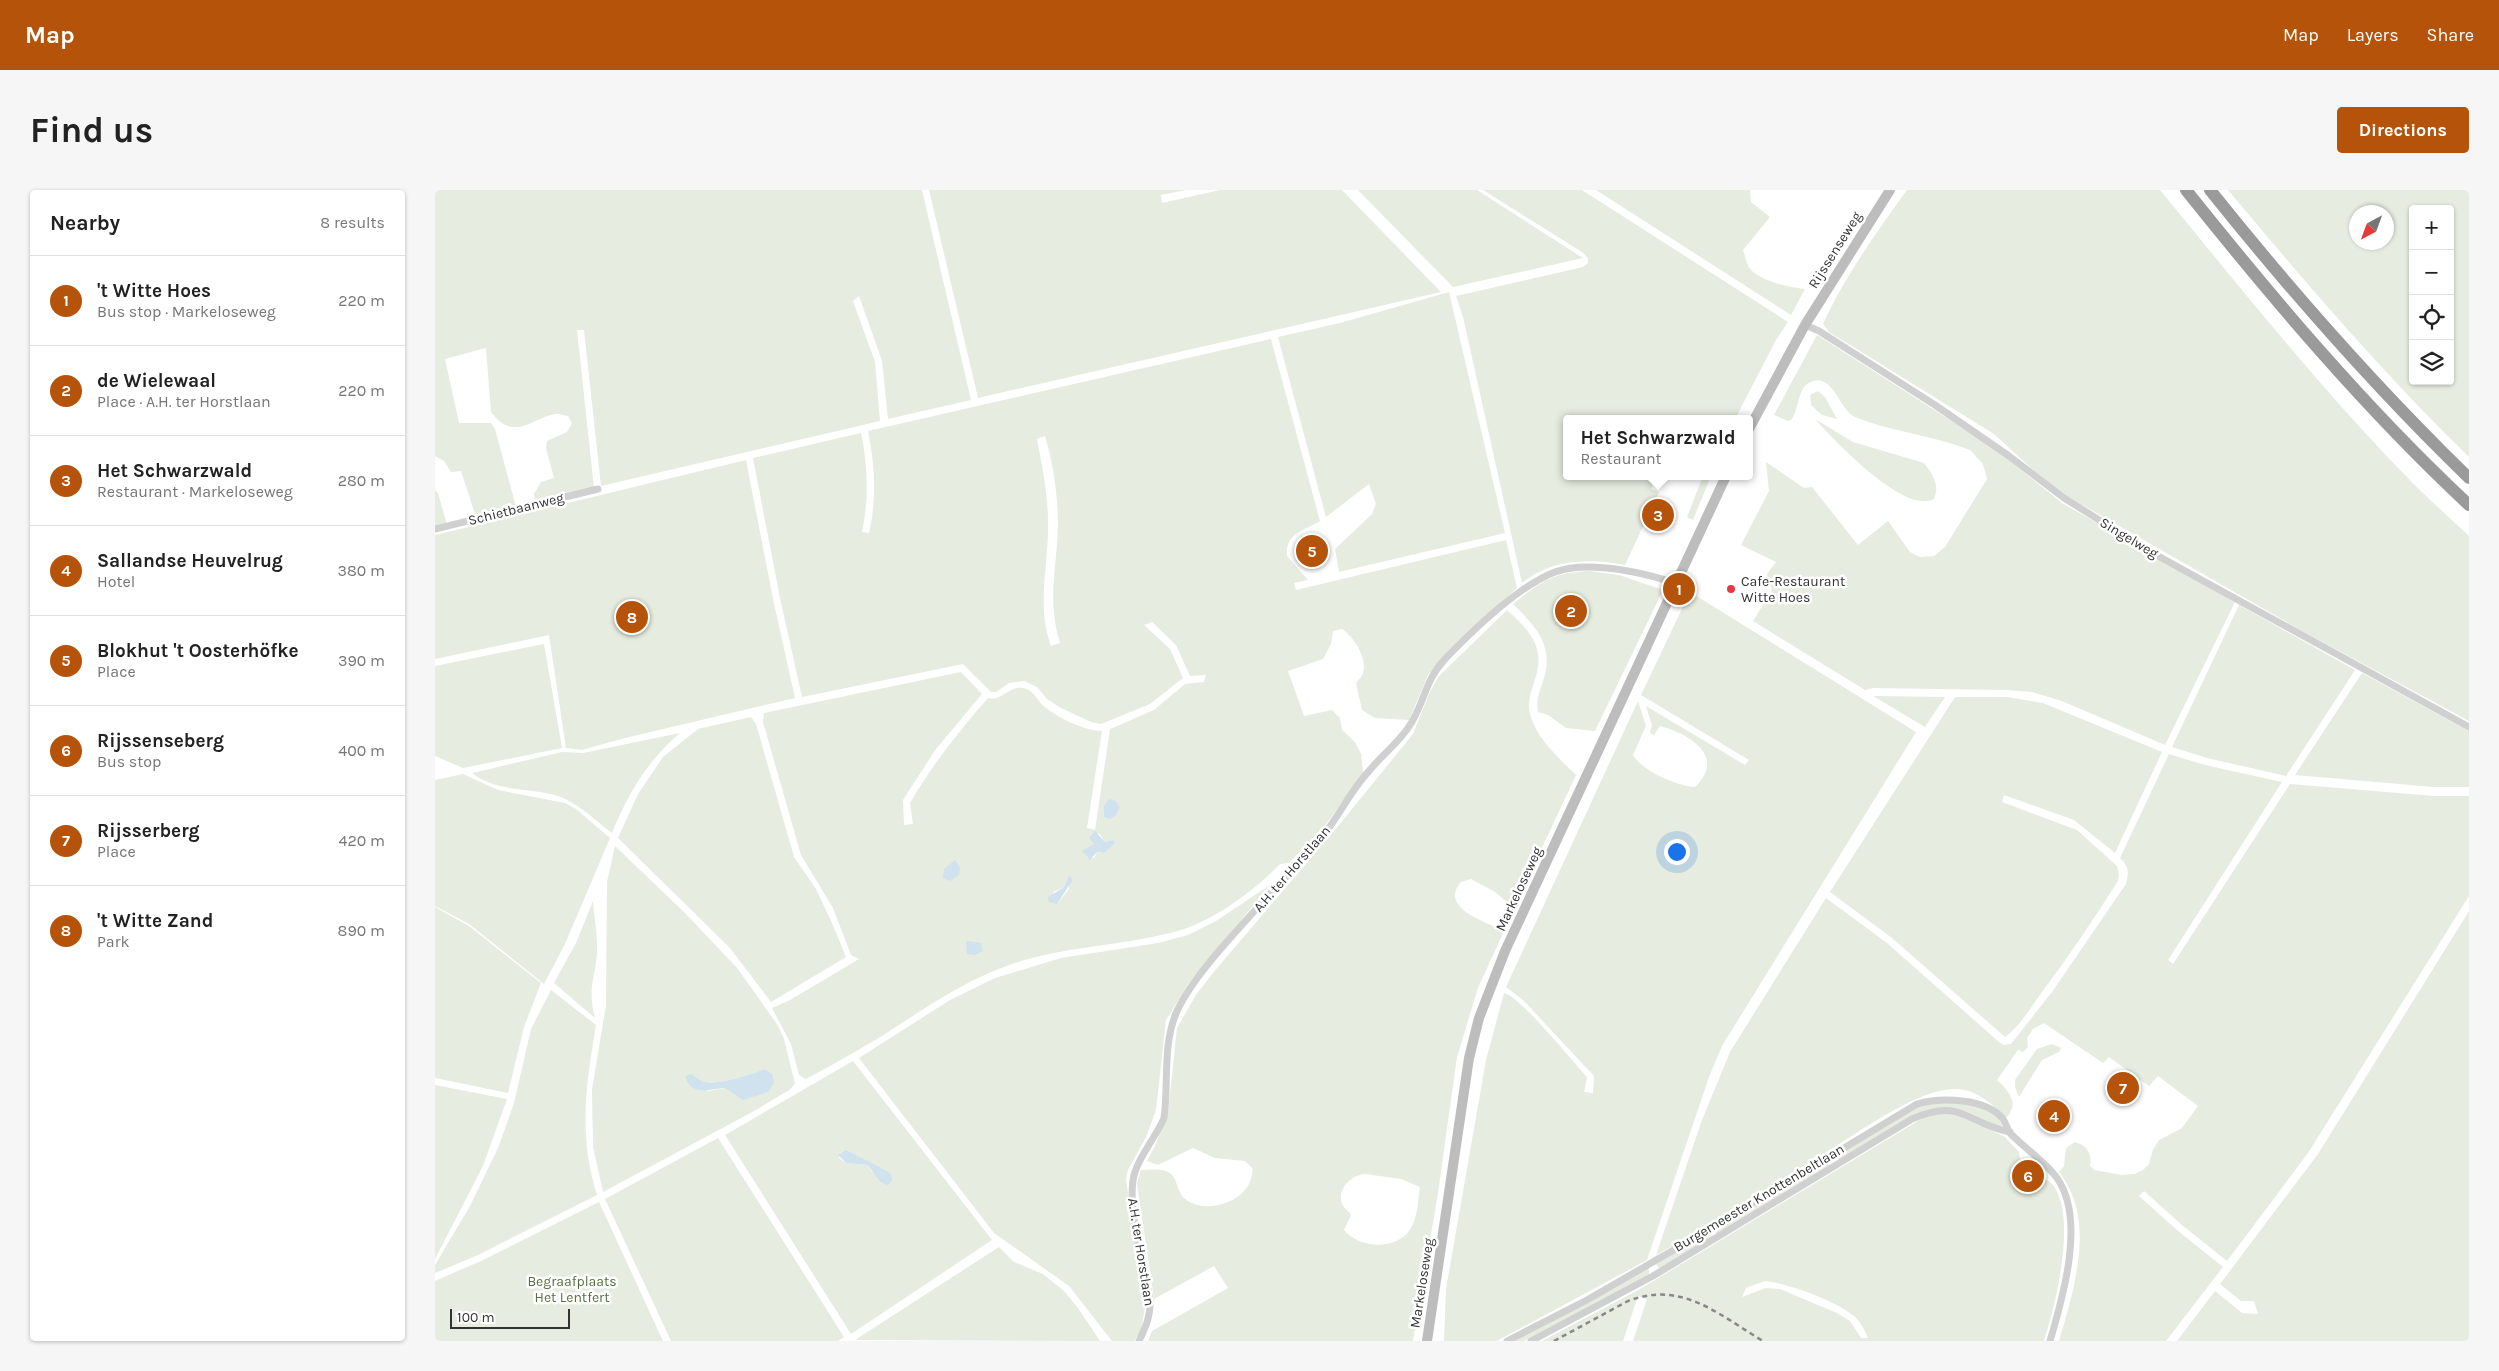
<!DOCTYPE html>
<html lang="en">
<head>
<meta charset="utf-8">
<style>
  :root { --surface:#fff; --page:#f6f6f6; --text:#222; --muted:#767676; --line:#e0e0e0; --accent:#b45309 }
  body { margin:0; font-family:Karla,sans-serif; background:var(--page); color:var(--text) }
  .controls { position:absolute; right:15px; top:15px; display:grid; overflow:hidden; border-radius:5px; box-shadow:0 1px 4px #0004 }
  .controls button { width:45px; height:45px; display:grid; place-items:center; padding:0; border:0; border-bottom:1px solid var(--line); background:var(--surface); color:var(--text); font:25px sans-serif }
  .compass { position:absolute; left:1914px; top:15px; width:45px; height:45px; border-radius:50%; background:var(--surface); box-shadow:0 1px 4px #0004; rotate:221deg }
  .scale { position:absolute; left:15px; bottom:12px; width:120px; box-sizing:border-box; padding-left:5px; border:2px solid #333; border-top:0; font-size:14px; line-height:18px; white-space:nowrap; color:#333; -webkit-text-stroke:4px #fff; paint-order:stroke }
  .you { position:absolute; left:1241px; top:661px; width:18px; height:18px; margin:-12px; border:4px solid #fff; border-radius:50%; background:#1a73e8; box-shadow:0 0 0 8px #1a73e833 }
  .badge { display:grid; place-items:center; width:32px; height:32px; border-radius:50%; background:var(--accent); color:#fff; font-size:16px; font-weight:700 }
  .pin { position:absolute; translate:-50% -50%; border:2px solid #fff; box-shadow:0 1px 5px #0006 }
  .popup { position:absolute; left:1128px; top:225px; width:190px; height:65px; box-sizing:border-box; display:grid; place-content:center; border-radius:5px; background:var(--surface); filter:drop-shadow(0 1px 4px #0005); font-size:16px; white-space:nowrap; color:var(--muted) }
  .popup b { font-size:19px; color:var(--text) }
  .popup::after { content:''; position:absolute; left:50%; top:100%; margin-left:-10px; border:10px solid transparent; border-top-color:var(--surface) }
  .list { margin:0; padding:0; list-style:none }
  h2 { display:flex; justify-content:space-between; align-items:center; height:65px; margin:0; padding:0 20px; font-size:21px }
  h2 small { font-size:16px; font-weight:400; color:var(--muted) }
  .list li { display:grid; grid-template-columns:32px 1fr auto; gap:15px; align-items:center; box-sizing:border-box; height:90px; padding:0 20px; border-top:1px solid var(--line) }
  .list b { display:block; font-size:19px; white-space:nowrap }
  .list p { margin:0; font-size:16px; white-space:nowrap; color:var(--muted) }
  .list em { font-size:16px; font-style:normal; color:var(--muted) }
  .icon { flex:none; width:28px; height:28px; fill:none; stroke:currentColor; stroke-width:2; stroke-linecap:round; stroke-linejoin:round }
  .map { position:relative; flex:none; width:2034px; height:1151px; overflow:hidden; border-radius:5px }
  header { display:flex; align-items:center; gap:30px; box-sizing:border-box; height:70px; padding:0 25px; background:var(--accent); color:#fff }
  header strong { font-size:24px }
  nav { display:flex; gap:28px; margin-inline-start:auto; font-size:18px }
  .intro { display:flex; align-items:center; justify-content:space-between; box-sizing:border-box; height:120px; padding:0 30px }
  h1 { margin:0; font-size:35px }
  .button { padding:12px 22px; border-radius:5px; background:var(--accent); color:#fff; font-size:18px; font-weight:700 }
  main { display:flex; gap:30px; padding:0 30px }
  aside { flex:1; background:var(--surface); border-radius:5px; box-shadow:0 1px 4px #0004 }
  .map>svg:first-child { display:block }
  .green { fill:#e6ecdf; fill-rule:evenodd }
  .water { fill:#cfe2ee }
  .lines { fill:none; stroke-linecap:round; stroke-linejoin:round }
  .minor { stroke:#d0d0d0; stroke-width:7 }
  .secondary { stroke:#bdbdbd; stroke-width:10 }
  .motorway { stroke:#9a9a9a; stroke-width:12 }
  .rail { stroke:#888; stroke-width:2.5; stroke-dasharray:5 4; stroke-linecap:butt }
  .poi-dot { fill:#e63946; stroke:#fff; stroke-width:2 }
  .labels { text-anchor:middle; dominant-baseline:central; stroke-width:5; stroke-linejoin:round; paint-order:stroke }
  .street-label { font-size:14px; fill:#333; stroke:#fff }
  .poi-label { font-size:14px; fill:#333; stroke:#fff; text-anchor:start }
  .park-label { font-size:14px; fill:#56703f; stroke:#fff }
</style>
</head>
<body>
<header>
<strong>Map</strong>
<nav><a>Map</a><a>Layers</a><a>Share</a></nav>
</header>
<div class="intro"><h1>Find us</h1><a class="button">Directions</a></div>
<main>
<aside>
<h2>Nearby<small>8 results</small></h2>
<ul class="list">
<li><span class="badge">1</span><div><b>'t Witte Hoes</b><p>Bus stop · Markeloseweg</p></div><em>220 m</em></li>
<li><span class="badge">2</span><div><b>de Wielewaal</b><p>Place · A.H. ter Horstlaan</p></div><em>220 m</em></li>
<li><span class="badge">3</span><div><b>Het Schwarzwald</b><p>Restaurant · Markeloseweg</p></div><em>280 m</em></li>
<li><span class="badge">4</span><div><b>Sallandse Heuvelrug</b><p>Hotel</p></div><em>380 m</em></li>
<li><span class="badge">5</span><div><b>Blokhut 't Oosterhöfke</b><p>Place</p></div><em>390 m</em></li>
<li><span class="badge">6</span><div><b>Rijssenseberg</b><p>Bus stop</p></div><em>400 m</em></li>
<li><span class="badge">7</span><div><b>Rijsserberg</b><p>Place</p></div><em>420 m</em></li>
<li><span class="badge">8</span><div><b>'t Witte Zand</b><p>Park</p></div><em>890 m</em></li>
</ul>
</aside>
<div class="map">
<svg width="2034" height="1151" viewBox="0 0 2034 1151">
  <rect width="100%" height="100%" fill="#fff"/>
  <path class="green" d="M0,0H487L536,210L453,229L447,171L424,106L418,111L440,172L445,231L166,296L149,140H142L159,298L100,312L99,304L106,292L119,288L111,258L112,251L132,242L137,233L133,226C129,226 124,223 121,224C99,226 80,254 56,222L51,158L10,169L24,233H56L60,239L81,317L41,327L26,281L16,282L9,271L0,266Z
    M494,0H751L726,5L727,13L785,0H907L1006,102L543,208Z
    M923,0H1042L1148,68L1018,97Z
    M1048,0H1147L1353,132L1341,150L1300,229H1132V286H1222L1216,299L1224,302L1190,375C1154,368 1116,369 1087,393L1028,127L1021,106L1148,77L1153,73V68L1147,62Z
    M1161,0H1315L1316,12L1335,27L1308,60C1310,65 1312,75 1315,79C1328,92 1353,97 1370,99L1356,125Z
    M1472,0H1725C1805,97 1883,196 1971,286C1991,307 2013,326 2034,346V531L1869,442L1632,306L1609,290L1559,244L1394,142L1388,134C1410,86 1441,43 1472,0Z
    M1793,0H2034V267C1948,183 1870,92 1793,0ZM1978,19H2015V191H1978ZM1922,22H1952V52H1922Z
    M1014,102L1070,343L904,382L900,359L937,324L941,314L934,294L891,327L843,147L905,133Z
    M1382,145L1559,258L1627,313L1800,412L1730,555L1627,511L1597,502L1572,500L1438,498L1430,500L1318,431L1337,400L1332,384L1341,372L1306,355L1334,301L1331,272L1369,298L1377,297L1423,355L1453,331L1475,362L1485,367L1499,366L1510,357L1552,289L1548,274L1535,260C1498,245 1456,242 1420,227C1405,221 1399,185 1378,191C1361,196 1365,220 1356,230L1353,231L1339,225Z
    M836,149L885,331C869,341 850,343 852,366L873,390L859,393L861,400L1071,350L1082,398L1005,470L993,485L974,530L940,528L927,520L921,493C923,490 927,487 928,483C933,468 918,446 907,439L898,441L896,454L888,469L853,481L869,526L897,520L905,528L907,540L920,552L926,564L928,583L889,637L854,673L845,674C821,699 782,728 749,739C688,758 623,754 561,780C520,797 484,822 447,846C422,861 397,875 371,889L364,885L356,854L337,818L355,810L424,769L416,765L398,718L366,665L328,532L329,523L526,482L547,504L501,559L473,602L468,610L469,635L478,634L475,613C497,575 524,541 553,508C567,512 574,495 588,498C600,500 602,512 611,518C624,528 650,541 667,541L652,638L660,640L675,539L719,520L750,494L769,492L771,485L755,486L741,455L717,432L709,435L735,459L748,488L715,514L666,534L656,532L626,518L612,509L602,497L589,491L574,493L561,502H556L528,474L367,507L345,408L318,268L426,243C433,276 434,310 427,342L434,343C442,309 440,275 433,241ZM610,246C620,280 625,319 622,354C619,391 614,417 625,453L616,456C601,415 614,375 613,333C613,304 607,276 602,249ZM664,643L670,652L678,650L666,663L662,662L659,668H653L650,664L659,654L658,652ZM634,685V699L622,714L618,702L629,697Z
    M1383,201L1390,207L1402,229L1387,225L1376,215L1375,205Z
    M1380,229L1418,252L1489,273C1498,285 1505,295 1499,309C1469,325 1399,250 1380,229Z
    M311,270L338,409L360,508L190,548L147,560L131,558L114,445L0,469V345Z
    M1268,286H1276L1258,330L1252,327Z
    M0,300L3,303L12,335L0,338Z
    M1155,381L1184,385L1228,400L1160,541L1131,538L1113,525L1103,522C1100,508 1107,497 1110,484C1118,454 1098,433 1078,414C1108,390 1117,383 1155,381Z
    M1255,402L1481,542L1287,856L1274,887L1212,1070L1062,1151H1009L1011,1099L1051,870L1069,803C1086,807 1137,871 1152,887L1149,902L1158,903L1159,886L1088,810L1071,797L1203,511L1211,536L1198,565C1207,581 1242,596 1260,597C1292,566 1254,544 1225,536L1219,545L1215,543L1217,535L1211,516L1310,575L1314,570L1206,505Z
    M1804,415L1920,480L1851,586L1772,568L1737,557Z
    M1072,420C1093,439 1110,456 1101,486C1097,500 1091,512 1096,527C1103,550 1124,568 1141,585L1079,718L1060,702L1036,689L1026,692C1003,718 1051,732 1069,741L1043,798L1022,867L1003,1003L978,1151H713L717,1141L793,1098L779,1076L719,1109L702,994L706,980C714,980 725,978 733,982C743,987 741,1000 749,1008C767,1024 803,1015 814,994C816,990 817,983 818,979L810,971L780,968L758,958L723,975L712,971L720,956L733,923L742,838L761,805L777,784L900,640L978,544L994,504L1003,487ZM930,984L966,989L985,997C983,1009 983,1027 976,1038C963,1061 924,1059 909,1040L916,1025C914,1022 910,1019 908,1016C900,1000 916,985 930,984Z
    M109,454L127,558L28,578L0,566V476Z
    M1927,483L2034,541V597H1999L1860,585Z
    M1438,506L1510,507L1490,537Z
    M1520,507H1572L1608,513L1727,562L1680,663L1639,630L1569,605L1567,612L1642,640L1682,676L1684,684L1683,691C1658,730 1632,769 1604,806C1594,820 1584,837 1570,847L1457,748L1395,702Z
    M316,527L321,534L359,667L381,699L397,733L411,767L336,812L295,758L183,648L203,604L228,567L263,539Z
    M245,543C212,571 193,604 177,643C160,630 143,613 123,606C94,597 63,603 37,583L127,562L148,563Z
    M1734,564L1770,575L1847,592L1733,770L1738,774L1855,594L1999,606H2034V706L1873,963L1792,1071L1747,1035L1709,1001L1704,1006L1742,1040L1788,1077L1731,1151H1624C1639,1099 1662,1030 1624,982L1629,976L1631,958L1640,952C1653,956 1657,964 1655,976L1659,980L1687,985L1700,984L1708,980L1714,974L1718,960L1724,950L1747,938L1763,916L1723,886L1714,896L1674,867L1668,873L1609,833L1598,839L1592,848L1593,857L1588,862L1583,860L1562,890C1574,901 1585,913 1571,928C1557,914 1542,899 1520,899C1486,898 1430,938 1401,956C1341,992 1283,1031 1221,1065L1267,930L1295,862L1391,708L1452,753L1564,852L1569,855L1576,854L1617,802L1691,694C1694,683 1694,676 1685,668Z
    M28,584L63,600L130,613L141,619L175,648L130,754L109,794L34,734L0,716V590Z
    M180,656L251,724L302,778L342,834L349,849L360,894L354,900L321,920L168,1002L158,957L157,900L171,815L172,692ZM329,879L333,902L308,909L290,898L273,901L257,884C261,887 265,891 271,892C283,895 318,884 329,879Z
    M835,695L754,793L731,830L721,920L711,947L693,980L691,989L710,1118L706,1140L699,1151H677L634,1096L559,1043L424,868L515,810L560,788L626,768L723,753L753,745L781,731Z
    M158,711C159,728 163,746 162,762C160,790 152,797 160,828L119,793L141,753Z
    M0,717L34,736L106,793L89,837L73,903L0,888Z
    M2034,721V1151H1742L1780,1101L1807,1123L1823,1124L1819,1111H1806L1785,1094L1883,964Z
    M116,800L161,835C151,896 143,944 162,1005L43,1065L0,1083V1075L35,1016L63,958L79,913L96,839Z
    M1617,854L1626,858L1624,862L1607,870L1584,907L1580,897V890L1602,859Z
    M418,871L557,1050L416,1144L290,945ZM410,960L433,973L439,984L432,975L411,973L404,968L405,963Z
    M0,895L72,909L48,976L0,1069Z
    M1509,911C1526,914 1560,916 1567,935L1563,938C1549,930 1535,920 1518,919C1489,917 1431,956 1404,971L1400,965C1432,946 1472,913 1509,911Z
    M1501,924H1524L1570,947L1584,962C1587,998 1602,980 1616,993C1644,1022 1620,1117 1609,1151H1198L1212,1109L1203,1106L1188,1151H1107L1205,1099L1491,926ZM1330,1091C1352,1093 1405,1112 1421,1128C1426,1134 1430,1140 1433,1148H1426L1415,1131L1402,1123L1345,1099L1331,1098L1307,1107L1311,1098Z
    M283,948L409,1147L403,1151H236L170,1009Z
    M1392,970L1396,976L1283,1045L1278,1039Z
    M164,1012L228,1151H0V1091L46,1071Z
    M1274,1042L1277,1048L1225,1080L1221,1074Z
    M564,1057L579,1072L608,1084L629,1101L643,1118L665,1151L420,1150Z
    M1214,1078V1086L1089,1151H1076Z"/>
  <path class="water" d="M674,609L681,611L685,617L681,625L675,629L669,627V616Z
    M660,641L670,652L678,650L680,653L669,663L662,662L655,670L647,661L659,654L654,648Z
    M520,670L525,677L524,685L515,691L508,688L509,679Z
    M634,685L638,690L622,714L614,712L613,707L629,697Z
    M534,751L546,753L548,761L540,765L532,764L531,752Z
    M329,879L337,884L339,893L333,902L308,910L290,898C275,899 256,907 250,886L257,884C261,887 265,891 271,892C283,895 318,884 329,879Z
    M410,960C414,961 453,981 456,984L457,991L453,995C442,993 440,982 432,975L411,973L403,965Z"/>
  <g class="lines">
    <path class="minor" d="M1370,135L1384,141L1500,215L1574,266L1629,308L1714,361L2034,537
      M0,339L163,299
      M704,1151C711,1136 716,1126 715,1109C709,1078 690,1011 700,982C706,963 721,947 729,928C734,892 727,855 742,821C760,783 804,739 832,707C853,685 875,663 893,639C907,620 918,598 934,581C946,566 962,554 973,538C989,516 989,491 1010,469C1038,440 1083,396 1120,382C1155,369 1217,384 1251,397
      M1072,1151L1152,1110L1275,1039L1482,914C1506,907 1551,908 1568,929C1571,933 1572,939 1575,943C1590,959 1609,970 1622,988C1651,1029 1628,1107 1615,1151
      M1096,1151L1218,1086L1477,929C1529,907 1531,934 1575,942"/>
    <path class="secondary" d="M1314,239L1370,135L1455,0
      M992,1151L1034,868L1044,828L1070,761L1291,286"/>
    <path class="motorway" d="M1751,0C1839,110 1931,219 2034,315
      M1775,0C1856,101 1941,198 2034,288"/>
    <path class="rail" d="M1119,1151L1193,1111C1247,1090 1284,1125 1328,1151"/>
  </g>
  <circle class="poi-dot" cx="1296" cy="399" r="5"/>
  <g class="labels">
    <g class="street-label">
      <text transform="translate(1400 60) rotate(-58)">Rijssenseweg</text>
      <text transform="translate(81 319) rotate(-14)">Schietbaanweg</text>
      <text transform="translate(1694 348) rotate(31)">Singelweg</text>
      <text transform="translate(857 679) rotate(-49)">A.H. ter Horstlaan</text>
      <text transform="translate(1084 699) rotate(-65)">Markeloseweg</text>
      <text transform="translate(1324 1008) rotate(-31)">Burgemeester Knottenbeltlaan</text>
      <text transform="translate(706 1062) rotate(81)">A.H. ter Horstlaan</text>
      <text transform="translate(987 1093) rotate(-81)">Markeloseweg</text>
    </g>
    <g class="poi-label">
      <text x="1306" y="391">Cafe-Restaurant<tspan x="1306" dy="16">Witte Hoes</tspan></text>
    </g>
    <g class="park-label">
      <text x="137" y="1091">Begraafplaats<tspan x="137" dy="16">Het Lentfert</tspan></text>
    </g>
  </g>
</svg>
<div class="controls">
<button>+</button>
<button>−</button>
<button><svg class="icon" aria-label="locate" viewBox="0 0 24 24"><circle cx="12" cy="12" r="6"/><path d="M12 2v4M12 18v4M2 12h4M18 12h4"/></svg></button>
<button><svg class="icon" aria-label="layers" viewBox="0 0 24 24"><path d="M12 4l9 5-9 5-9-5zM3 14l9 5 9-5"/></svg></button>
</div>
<svg class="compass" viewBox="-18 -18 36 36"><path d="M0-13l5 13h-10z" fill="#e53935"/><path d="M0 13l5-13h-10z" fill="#767676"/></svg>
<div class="scale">100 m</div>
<div class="you"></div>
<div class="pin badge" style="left:1244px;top:399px">1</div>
<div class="pin badge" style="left:1136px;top:421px">2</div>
<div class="pin badge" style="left:1223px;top:325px">3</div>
<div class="popup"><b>Het Schwarzwald</b>Restaurant</div>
<div class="pin badge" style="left:1619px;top:926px">4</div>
<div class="pin badge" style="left:877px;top:361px">5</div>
<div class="pin badge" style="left:1593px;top:986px">6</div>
<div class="pin badge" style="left:1688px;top:898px">7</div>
<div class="pin badge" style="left:197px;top:427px">8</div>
</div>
</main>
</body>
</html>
